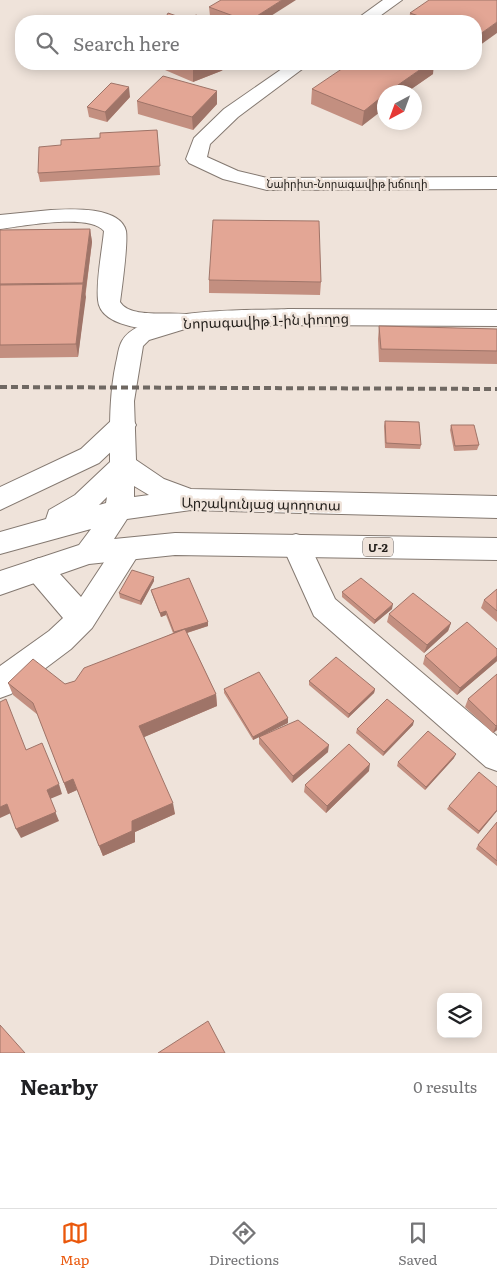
<!DOCTYPE html>
<html lang="en">
<head>
<meta charset="utf-8">
<style>
  :root { --surface:#fff; --page:#f2f2f2; --text:#202124; --muted:#757577; --line:#e0e0e0; --accent:#ea580c }
  body { margin:0; font-family:Literata,"Noto Sans Armenian",serif; background:var(--page); color:var(--text) }
  .controls { position:absolute; right:15px; bottom:15px; display:grid; overflow:hidden; border-radius:10px; box-shadow:0 2px 12px #0003 }
  .controls button { width:45px; height:45px; display:grid; place-items:center; padding:0; border:0; border-bottom:1px solid var(--line); background:var(--surface); color:var(--text); font:25px sans-serif }
  .compass { position:absolute; left:377px; top:85px; width:45px; height:45px; border-radius:50%; background:var(--surface); box-shadow:0 2px 12px #0003; rotate:221deg }
  .list { margin:0; padding:0; list-style:none }
  h2 { display:flex; justify-content:space-between; align-items:center; height:65px; margin:0; padding:0 20px; font-size:21px }
  h2 small { font-size:16px; font-weight:400; color:var(--muted) }
  .icon { flex:none; width:28px; height:28px; fill:none; stroke:currentColor; stroke-width:2; stroke-linecap:round; stroke-linejoin:round }
  .map { position:relative; flex:none; width:497px; height:1053px; overflow:hidden }
  .search { position:absolute; background:var(--surface); box-shadow:0 2px 12px #0003; left:15px; right:15px; top:15px; height:55px; display:flex; align-items:center; gap:12px; box-sizing:border-box; padding:0 18px; border-radius:20px; color:var(--muted); font-size:19px }
  .sheet { height:155px; background:var(--surface) }
  nav { display:flex; justify-content:space-around; align-items:center; box-sizing:border-box; height:70px; border-top:1px solid var(--line); background:var(--surface); font-size:14px; color:var(--muted) }
  nav a { display:grid; justify-items:center; gap:2px }
  nav .on { color:var(--accent) }
  .map>svg:first-child { display:block }
  .lines { fill:none; stroke-linecap:round; stroke-linejoin:round }
  .minor-casing { stroke:#847971; stroke-width:2 }
  .major-casing { stroke:#847971; stroke-width:2 }
  .minor { fill:#fff; fill-rule:evenodd }
  .major { fill:#fff; fill-rule:evenodd }
  .rail { stroke:#6f6862; stroke-width:4; stroke-dasharray:7 4; stroke-linecap:butt }
  .wall { fill:#c38f80 }
  .shaded-wall { fill:#9f7468 }
  .building { fill:#e3a695; stroke:#9f7468 }
  .labels { text-anchor:middle; dominant-baseline:central; stroke-width:5; stroke-linejoin:round; paint-order:stroke }
  .far-street-label { font-size:11px; fill:#221e1a; stroke:#efe3da }
  .shield { fill:#efe3da; stroke:#605954; stroke-width:1 }
  .shield-label { font-size:12px; font-weight:bold; fill:#221e1a }
  .street-label { font-size:14px; fill:#221e1a; stroke:#efe3da }
</style>
</head>
<body>
<div class="map">
<svg width="497" height="1053" viewBox="0 0 497 1053">
  <rect width="100%" height="100%" fill="#efe3da"/>
  <g class="lines">
    <g class="minor-casing">
      <path id="minor" d="M383,0H402L373,21H354Z
        M289,64H309L238,117L210,144L207,157L238,171L267,178L497,177V189L267,190L223,179L189,163L186,159L194,138L224,109Z
        M51,210C70,209 120,206 126,231C128,244 122,287 120,302C131,320 174,310 193,315L197,321L193,327C171,333 100,332 98,300C96,280 102,252 104,231C90,213 22,226 0,229V215Z
        M123,416L132,418L136,425L132,432L99,463L0,510V487L81,449L114,418Z
        M296,534L306,537L335,599L497,736V771L486,767L314,616L282,545L286,537Z
        M128,538L138,541L142,549L92,628L71,649L11,694L0,698V666L49,631L63,618L29,578L25,570L29,562L39,558L49,562L81,597L118,541Z"/>
    </g>
    <g class="major-casing">
      <path id="major" d="M288,309L497,310V326L288,325L185,329L149,340L143,346L134,401L136,460L164,479L191,489L497,496V518L191,510L127,519L114,539L175,533L497,538V560L175,555L89,564L0,595V571L79,545L91,529L0,554V532L46,519L49,510L75,495L110,462C110,428 109,396 116,363C118,356 118,348 122,341C142,306 250,311 288,309ZM134,486L149,495L134,497ZM107,497L106,503L99,505Z"/>
    </g>
    <use href="#minor" class="minor"/>
    <use href="#major" class="major"/>
    <path class="rail" d="M0,387L497,389"/>
  </g>
  <path class="wall" d="M497,0L476,48V21H409L410,13Z
    M209,7L263,21H222L210,16Z
    M151,64H233L221,71L193,82Z
    M433,74L407,92H384L362,126L311,104L312,89Z
    M217,91V104L193,130L138,114L137,101Z
    M130,97L107,122L89,117L87,107Z
    M157,130L160,175L40,182L38,173L61,145L100,138Z
    M90,229L92,242L78,357L0,358V230Z
    M209,280L321,282L320,295L209,293Z
    M379,326L497,329V364L379,362L378,339Z
    M385,421L421,445L420,449L385,448L384,426Z
    M451,425L479,445L477,450L454,451L450,430Z
    M154,581L141,605L120,598L119,593Z
    M497,589V622L481,608L484,600Z
    M151,590L208,622V626L187,633L216,694L217,706L144,737L175,814L135,832V842L103,856L77,790L68,794L38,715L13,695L8,683L65,684L75,681L173,633L166,615L161,617L152,594Z
    M342,592L392,609L374,624L342,597Z
    M389,614L451,623L448,631L424,653L387,622Z
    M497,649V661L457,695L423,664L425,656Z
    M497,674V730L493,733L465,707L468,699Z
    M309,681L375,689L374,693L348,718L309,685Z
    M224,689L288,718V723L267,733L328,752L292,783L259,744V737L253,740L224,693Z
    M413,725L383,756L356,733L357,729Z
    M454,758L425,790L397,766L398,762Z
    M369,771L326,813L304,792L305,785Z
    M449,806L497,811L478,834L447,809Z
    M497,822V866L476,849L478,845Z"/>
  <path class="shaded-wall" d="M282,0H296L263,21H249Z
    M497,22V33L476,48V37Z
    M207,64H233L221,71L193,82V69Z
    M428,64H434L433,74L407,92H388Z
    M129,87L130,97L107,122L105,112Z
    M217,91V104L193,130L192,117Z
    M384,95V109L362,126L364,111Z
    M90,229L92,242L85,296L83,283Z
    M83,284L86,297L78,357L76,344Z
    M154,577V581L141,605L140,601Z
    M393,604L392,609L374,624L375,620Z
    M166,611V615L161,617L160,613Z
    M208,622V626L174,637V632Z
    M451,623L448,631L424,653L427,645Z
    M497,656V661L457,695L460,688Z
    M375,689L374,693L348,718L349,714Z
    M216,694L217,706L142,738L139,726Z
    M288,718V723L253,740V737Z
    M414,721L413,725L383,756L384,752Z
    M497,725V730L493,733L496,726Z
    M329,745L328,752L292,783L293,776Z
    M456,754L454,758L425,790L426,787Z
    M370,764L369,771L326,813L327,806Z
    M73,779L77,790L68,794L64,783Z
    M59,784L62,794L50,799L59,821L21,838L16,829L47,790Z
    M173,803L175,814L135,832V842L103,856L99,846L132,821Z
    M7,804L11,813L0,818V807Z
    M497,810V811L478,834L479,831Z"/>
  <path class="building" d="M221,0H282L249,21H247L209,7Z
    M429,0H497V22L476,37V21H433L410,13Z
    M168,13L188,20L196,15L211,21H164Z
    M180,64H207L193,69Z
    M349,64H428L388,92H384V95L364,111L312,89Z
    M163,76L217,91L192,117L137,101Z
    M111,83L129,87L105,112L87,107Z
    M157,130L160,166L38,173L39,147L61,145V140L100,138V133Z
    M213,220L319,221L321,282L209,280Z
    M90,229L83,283L0,284V230Z
    M83,284L76,344L0,345V285Z
    M379,326L497,329V351L381,349Z
    M385,421L419,422L421,445L386,443Z
    M451,425H474L479,445L455,446Z
    M132,570L154,577L140,601L119,593Z
    M189,578L208,622L174,632L166,611L160,613L151,590Z
    M361,578L393,604L375,620L342,592Z
    M497,589V611L484,600Z
    M413,593L451,623L427,645L389,614Z
    M467,622L497,649V656L460,688L425,656Z
    M185,629L216,694L139,726L173,803L132,821V831L99,846L73,779L64,783L33,703L8,683L33,659L65,684L75,681L84,668Z
    M336,657L375,689L349,714L309,681Z
    M259,672L288,718L253,737L224,689Z
    M497,674V725L496,726L468,699Z
    M6,699L26,750L42,743L59,784L47,790L56,812L16,829L7,804L0,807V702Z
    M387,699L414,721L384,752L357,729Z
    M298,720L329,745L293,776L259,737Z
    M428,731L456,754L426,787L398,762Z
    M349,744L370,764L327,806L305,785Z
    M479,772L497,787V810L479,831L449,806Z
    M497,822V861L478,845Z
    M208,1021L225,1053H158Z
    M0,1025L25,1053H0Z"/>
  <g class="labels">
    <g class="far-street-label">
      <text x="347" y="183">Նաիրիտ-Նորագավիթ խճուղի</text>
    </g>
    <rect class="shield" x="363" y="537.5" width="30" height="19" rx="4"/>
    <g class="shield-label">
      <text x="378" y="547">Մ-2</text>
    </g>
    <g class="street-label">
      <text transform="translate(266 320) rotate(-2)">Նորագավիթ 1-ին փողոց</text>
      <text transform="translate(261 503) rotate(1)">Արշակունյաց պողոտա</text>
    </g>
  </g>
</svg>
<div class="controls">
<button><svg class="icon" aria-label="layers" viewBox="0 0 24 24"><path d="M12 4l9 5-9 5-9-5zM3 14l9 5 9-5"/></svg></button>
</div>
<svg class="compass" viewBox="-18 -18 36 36"><path d="M0-13l5 13h-10z" fill="#e53935"/><path d="M0 13l5-13h-10z" fill="#757577"/></svg>
<div class="search"><svg class="icon" aria-label="search" viewBox="0 0 24 24"><circle cx="10" cy="10" r="6"/><path d="M15 15l6 6"/></svg>Search here</div>
</div>
<section class="sheet">
<h2>Nearby<small>0 results</small></h2>
<ul class="list">
</ul>
</section>
<nav>
<a class="on"><svg class="icon" aria-label="map" viewBox="0 0 24 24"><path d="M3 6l6-2 6 2 6-2v14l-6 2-6-2-6 2zM9 4v14M15 6v14"/></svg>Map</a>
<a><svg class="icon" aria-label="directions" viewBox="0 0 24 24"><path d="M12 3l9 9-9 9-9-9zM9 14v-3h6M13 9l2 2-2 2"/></svg>Directions</a>
<a><svg class="icon" aria-label="saved" viewBox="0 0 24 24"><path d="M7 4h10v16l-5-4-5 4z"/></svg>Saved</a>
</nav>
</body>
</html>
